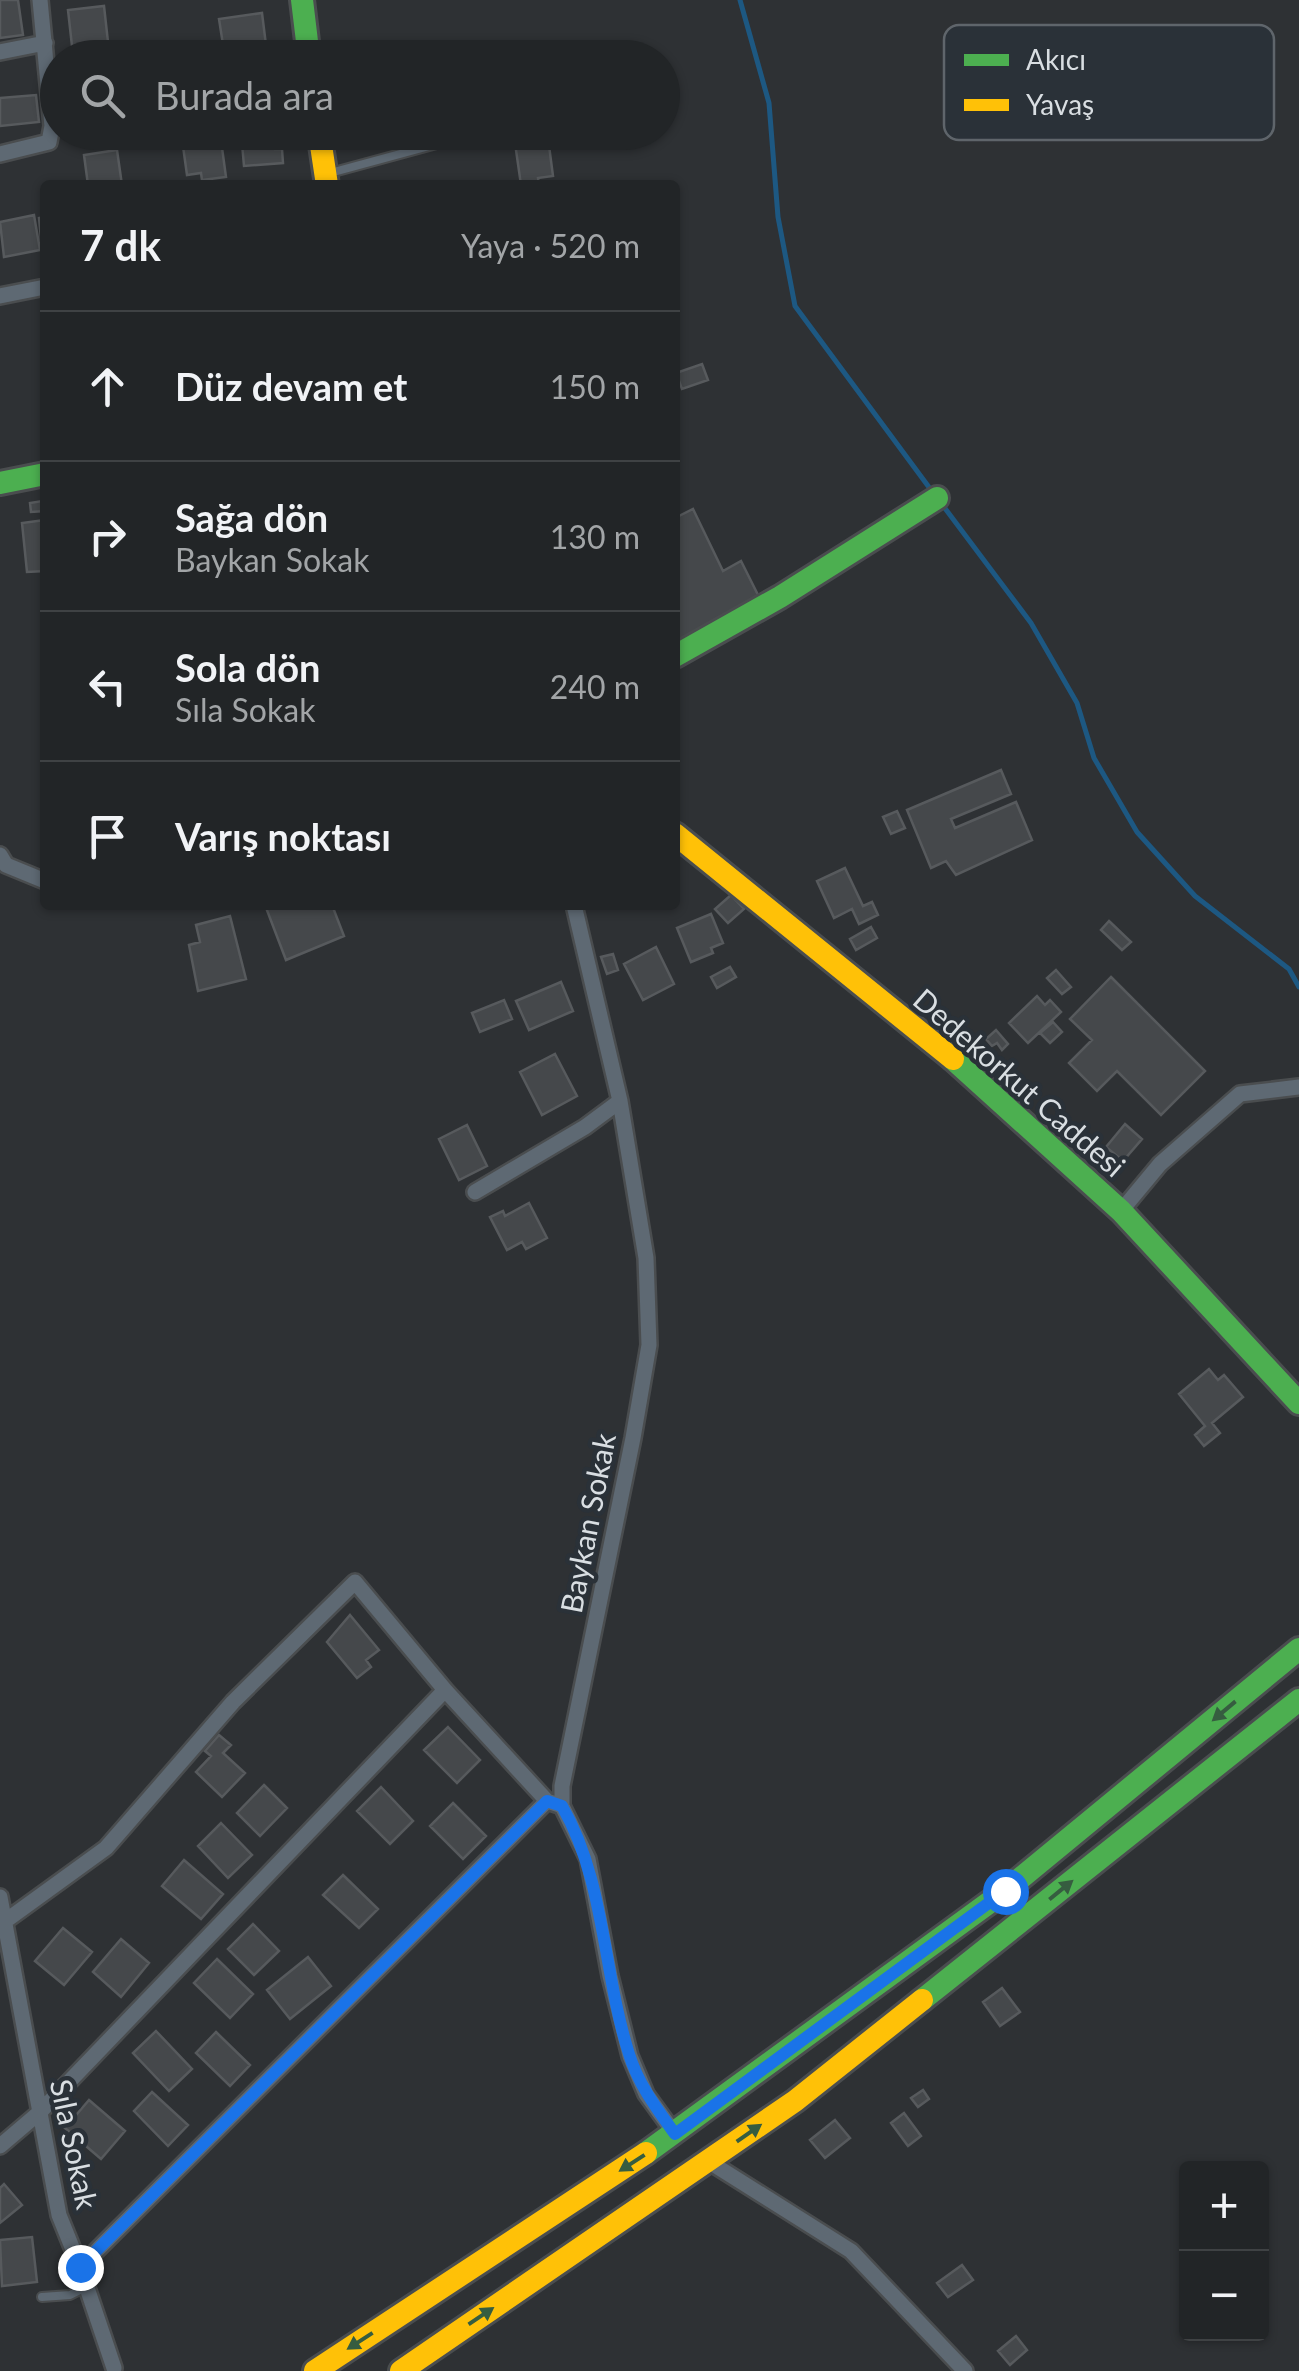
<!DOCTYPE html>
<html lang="tr">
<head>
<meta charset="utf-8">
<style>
  :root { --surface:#222527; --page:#2a2d2f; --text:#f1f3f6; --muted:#a2a5a7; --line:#3f4244 }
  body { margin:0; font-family:Lato,sans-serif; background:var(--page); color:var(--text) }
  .controls { position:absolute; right:30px; bottom:30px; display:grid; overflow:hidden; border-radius:10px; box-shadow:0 2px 8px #0004 }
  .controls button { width:90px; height:90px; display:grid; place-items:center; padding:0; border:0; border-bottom:2px solid var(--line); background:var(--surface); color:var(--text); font:50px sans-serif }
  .stop { position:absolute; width:30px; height:30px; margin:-22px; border:8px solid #1a73e8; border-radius:50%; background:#fff }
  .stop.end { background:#1a73e8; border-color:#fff; box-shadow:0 2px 10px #0008 }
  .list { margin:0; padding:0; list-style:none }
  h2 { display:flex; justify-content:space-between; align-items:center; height:130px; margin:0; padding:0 40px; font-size:42px }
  h2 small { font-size:32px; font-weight:400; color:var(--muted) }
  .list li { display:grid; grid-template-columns:65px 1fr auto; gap:30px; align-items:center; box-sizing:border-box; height:150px; padding:0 40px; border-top:2px solid var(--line) }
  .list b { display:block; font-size:38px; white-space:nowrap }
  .list p { margin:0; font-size:32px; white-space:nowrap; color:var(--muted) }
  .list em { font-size:32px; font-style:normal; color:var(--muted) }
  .icon { flex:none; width:55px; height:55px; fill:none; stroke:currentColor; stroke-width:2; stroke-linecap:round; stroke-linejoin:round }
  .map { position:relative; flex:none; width:1299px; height:2371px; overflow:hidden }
  .search { position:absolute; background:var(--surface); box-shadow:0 2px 8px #0004; left:40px; top:40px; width:640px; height:110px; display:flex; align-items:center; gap:25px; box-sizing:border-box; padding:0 35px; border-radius:55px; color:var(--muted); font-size:38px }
  .panel { position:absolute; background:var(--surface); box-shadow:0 2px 8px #0004; left:40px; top:180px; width:640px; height:730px; border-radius:10px }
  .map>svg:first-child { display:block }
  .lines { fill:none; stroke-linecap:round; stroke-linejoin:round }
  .stream { stroke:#1d5882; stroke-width:5 }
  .building { fill:#45484b; stroke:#575a5d; stroke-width:2.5 }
  .lane-casing { stroke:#4a4d4f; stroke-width:12 }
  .street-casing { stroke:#4a4d4f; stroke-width:20 }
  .fast-casing { stroke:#4a4d4f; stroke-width:28 }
  .slow-casing { stroke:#4a4d4f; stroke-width:28 }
  .lane { stroke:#5e6973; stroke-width:8 }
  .street { stroke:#5e6973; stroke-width:15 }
  .fast { stroke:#4caf50; stroke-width:22 }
  .slow { stroke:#ffc107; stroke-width:22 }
  .oneway { fill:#365d40 }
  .route { stroke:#1a73e8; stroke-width:12 }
  .labels { text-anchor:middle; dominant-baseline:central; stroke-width:9; stroke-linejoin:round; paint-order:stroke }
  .street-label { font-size:30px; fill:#d9dee2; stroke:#2a3138 }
  .key { fill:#2a3138; stroke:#5f656b; stroke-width:2.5 }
  .key-label { font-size:28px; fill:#d9dee2 }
</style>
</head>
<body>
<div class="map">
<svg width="1299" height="2371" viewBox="0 0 1299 2371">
  <rect width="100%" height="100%" fill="#2e3134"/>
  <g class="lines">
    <path class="stream" d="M740,0L769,103L778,217L795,306L934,494
      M941,503L1031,623L1077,703L1094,758L1137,832L1195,896L1289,969L1299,987"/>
  </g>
  <path class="building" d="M0,0H18L23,35L0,38Z
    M104,6L109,51L73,55L68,10Z
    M262,13L266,45L224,51L219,19Z
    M261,47L262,58H221V53Z
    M36,95L39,122L0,126V98Z
    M241,132H273L275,149H282L283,163L244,166Z
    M220,133L226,177L202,180L201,173L187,175L182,139Z
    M548,138L553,176L538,178L539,185H521L515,143Z
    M117,150L122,185H88L84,155Z
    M34,215L40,250L4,257L0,222Z
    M45,217V259L43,260L39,218Z
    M702,364L708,380L682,389L676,373Z
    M45,495V511L31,512L30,503L43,501Z
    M693,509L723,571L741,561L761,601L676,643L675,518Z
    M45,520V571L27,572L22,523Z
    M1001,770L1011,794L951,819L955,828L1016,802L1032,840L956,875L946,861L931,868L907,810Z
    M897,811L905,828L891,834L883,817Z
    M845,868L863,906L872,902L878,915L859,924L852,909L834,918L817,881Z
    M731,895L744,909L728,923L715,909Z
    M265,905H332L344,936L286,960Z
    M711,914L723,943L711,948L713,953L691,962L677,928Z
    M230,916L246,979L198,991L189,945L200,942L196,925Z
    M1109,921L1131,942L1122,950L1101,930Z
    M871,927L877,938L856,950L850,939Z
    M656,947L674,984L643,1000L624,964Z
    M613,954L618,970L607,974L601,957Z
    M730,967L736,977L717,988L711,977Z
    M1056,970L1071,987L1062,994L1047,978Z
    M1111,977L1205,1071L1161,1115L1117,1071L1097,1091L1069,1063L1092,1040L1070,1019Z
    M561,982L573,1011L529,1030L516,1001Z
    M1037,996L1045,1005L1050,1000L1061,1012L1028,1043L1009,1023Z
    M504,1000L512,1019L480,1032L472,1013Z
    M1053,1022L1062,1032L1050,1043L1040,1033Z
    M996,1030L1008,1044L1002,1050L997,1043L992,1046L986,1039Z
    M555,1054L577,1096L542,1115L520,1072Z
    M1125,1124L1142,1139L1123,1161L1106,1147Z
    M467,1125L487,1166L459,1180L439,1139Z
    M529,1203L547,1238L526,1249L522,1242L507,1250L490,1217L503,1211L505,1216Z
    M1209,1369L1218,1380L1224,1375L1243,1397L1212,1423L1220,1433L1204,1446L1195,1435L1205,1426L1179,1394Z
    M350,1615L379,1650L366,1660L371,1667L357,1678L327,1642Z
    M448,1727L480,1760L457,1783L424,1750Z
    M219,1735L231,1745L223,1753L245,1773L222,1797L196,1772L211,1756L205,1751Z
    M264,1785L287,1808L260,1836L237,1813Z
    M381,1787L413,1821L390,1844L357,1811Z
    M453,1803L486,1836L463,1859L430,1826Z
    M221,1823L252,1855L228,1878L198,1846Z
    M184,1860L223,1894L201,1919L162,1886Z
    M343,1875L378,1909L359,1928L323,1895Z
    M253,1924L279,1951L254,1975L228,1949Z
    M63,1928L92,1952L64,1985L35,1961Z
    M121,1939L149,1963L121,1997L93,1972Z
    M308,1957L331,1986L290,2019L267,1990Z
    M217,1959L253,1994L230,2018L194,1983Z
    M1002,1988L1020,2012L1000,2026L983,2002Z
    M156,2031L192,2069L169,2091L133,2053Z
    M216,2032L250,2065L230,2086L196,2053Z
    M923,2090L929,2099L918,2107L911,2098Z
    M152,2092L188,2125L168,2146L134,2111Z
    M89,2100L125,2131L101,2159L65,2128Z
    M904,2113L921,2136L908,2146L891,2123Z
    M835,2120L850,2138L825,2158L810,2140Z
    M4,2184L22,2205L0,2223V2188Z
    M32,2237L37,2282L2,2286L0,2240Z
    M962,2265L973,2280L948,2297L937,2283Z
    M1016,2336L1027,2350L1010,2365L998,2351Z"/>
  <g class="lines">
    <g class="lane-casing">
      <path id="lane" d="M330,173L481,132
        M42,2297L70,2295L86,2287"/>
    </g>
    <g class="street-casing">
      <path id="street" d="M0,52L45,43
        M0,154L49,142L52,126L40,0
        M0,296L45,287
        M0,855L6,865L45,881
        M574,905L620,1101L646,1258L649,1345L633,1438L562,1786V1806L588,1859L610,1976L630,2056L646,2094L675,2134
        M475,1192L585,1127L620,1101
        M1121,1211L1160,1164L1240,1094L1299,1087
        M0,1897L59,2215L80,2267L547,1801L562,1806
        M4,1922L106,1848L233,1702L355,1582L445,1690
        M0,2146L40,2112L445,1690L547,1801
        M708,2161L851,2251L965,2371
        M80,2267L114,2368"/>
    </g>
    <g class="fast-casing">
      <path id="fast" d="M302,0L309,58
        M0,483L45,474
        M675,656L780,597L937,498
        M953,1059L1121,1211L1299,1403
        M922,2000L1299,1700
        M646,2153L1005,1891L1299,1649"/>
    </g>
    <g class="slow-casing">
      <path id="slow" d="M319,132L327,185
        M675,834L953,1059
        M315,2371L646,2153
        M401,2371L795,2101L922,2000"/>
    </g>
    <use href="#lane" class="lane"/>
    <use href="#street" class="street"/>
    <use href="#fast" class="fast"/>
    <use href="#slow" class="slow"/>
  </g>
  <defs><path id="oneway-solid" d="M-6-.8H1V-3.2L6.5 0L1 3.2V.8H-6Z" transform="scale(2.5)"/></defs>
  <g class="oneway">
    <use href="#oneway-solid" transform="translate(1224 1711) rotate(140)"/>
    <use href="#oneway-solid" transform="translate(1061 1890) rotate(-39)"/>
    <use href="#oneway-solid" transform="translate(749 2133) rotate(-35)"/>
    <use href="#oneway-solid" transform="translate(632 2163) rotate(147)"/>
    <use href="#oneway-solid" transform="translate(481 2316) rotate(-34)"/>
    <use href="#oneway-solid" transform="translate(360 2341) rotate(147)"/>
  </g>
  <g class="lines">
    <path class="route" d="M80,2267L547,1801L562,1806C605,1880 603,1973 629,2054C638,2084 657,2109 675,2134L1005,1891"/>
  </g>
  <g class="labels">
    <g class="street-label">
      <text transform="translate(1020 1082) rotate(41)">Dedekorkut Caddesi</text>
      <text transform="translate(587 1523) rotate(-79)">Baykan Sokak</text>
      <text transform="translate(75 2144) rotate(78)">Sıla Sokak</text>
    </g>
  </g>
  <rect x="944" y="25" width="330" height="115" rx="15" class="key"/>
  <rect x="964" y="54" width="45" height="12" fill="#4caf50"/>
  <rect x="964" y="99" width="45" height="12" fill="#ffc107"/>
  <g class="key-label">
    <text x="1026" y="70">Akıcı</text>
    <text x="1026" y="115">Yavaş</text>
  </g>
</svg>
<div class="controls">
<button>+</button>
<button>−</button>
</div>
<div class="stop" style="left:1005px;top:1891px"></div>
<div class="stop end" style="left:80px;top:2267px"></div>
<div class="search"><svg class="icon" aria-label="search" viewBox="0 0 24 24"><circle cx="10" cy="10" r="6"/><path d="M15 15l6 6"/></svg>Burada ara</div>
<section class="panel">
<h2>7 dk<small>Yaya · 520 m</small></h2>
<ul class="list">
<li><svg class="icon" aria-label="ahead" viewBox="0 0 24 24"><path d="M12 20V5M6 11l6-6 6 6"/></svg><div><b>Düz devam et</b></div><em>150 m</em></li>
<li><svg class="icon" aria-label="right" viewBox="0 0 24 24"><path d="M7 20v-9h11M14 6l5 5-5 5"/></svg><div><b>Sağa dön</b><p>Baykan Sokak</p></div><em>130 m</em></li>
<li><svg class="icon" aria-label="left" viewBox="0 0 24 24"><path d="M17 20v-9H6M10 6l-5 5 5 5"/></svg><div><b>Sola dön</b><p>Sıla Sokak</p></div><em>240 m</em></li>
<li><svg class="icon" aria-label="arrive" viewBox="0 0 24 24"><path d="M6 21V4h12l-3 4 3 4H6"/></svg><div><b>Varış noktası</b></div></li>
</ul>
</section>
</div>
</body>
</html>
